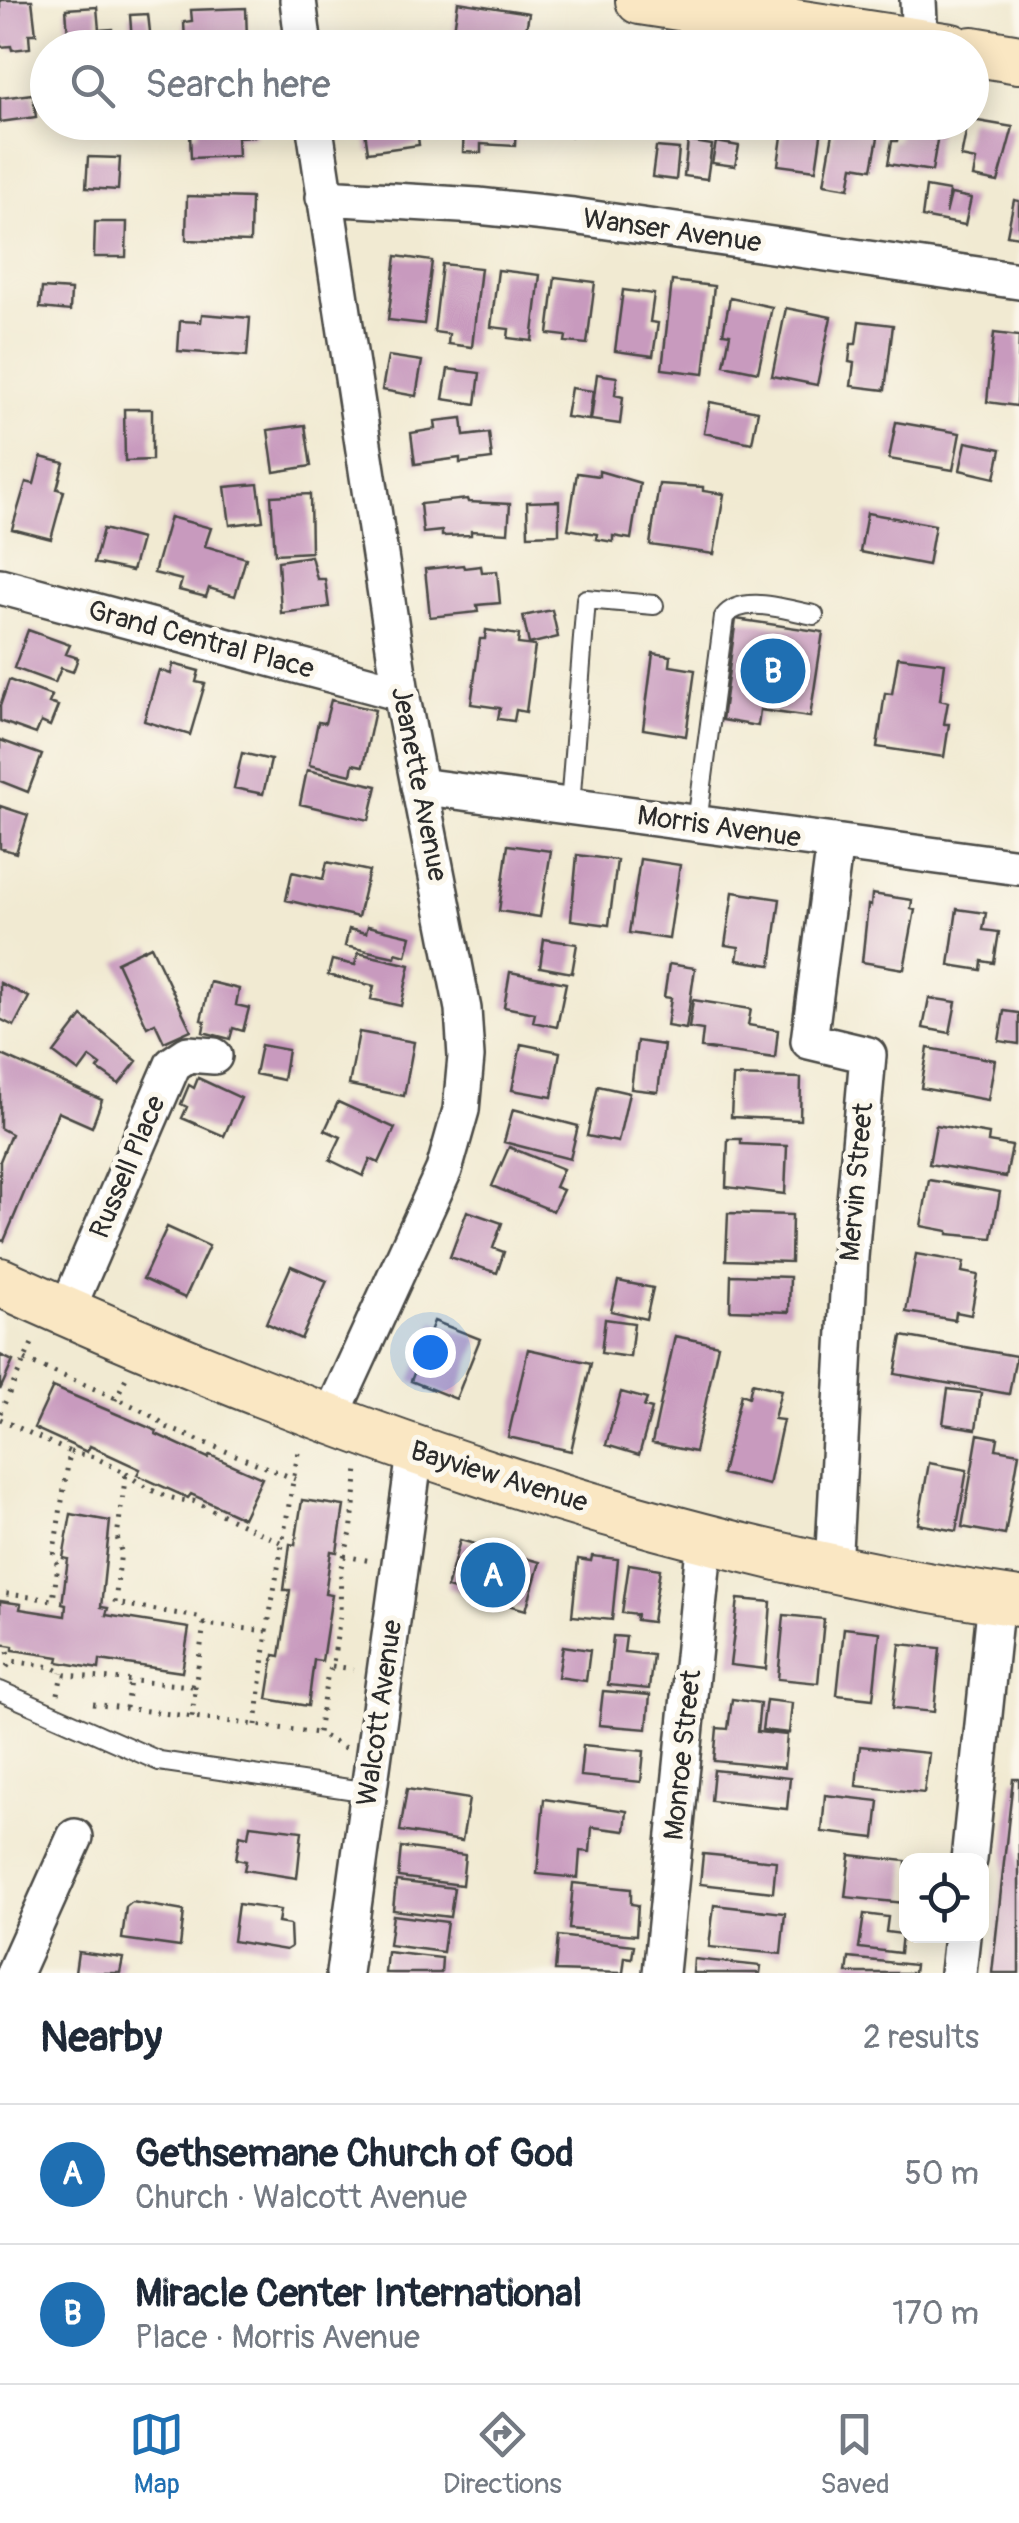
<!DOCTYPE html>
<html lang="en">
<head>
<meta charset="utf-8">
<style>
  :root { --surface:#fff; --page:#f2f2f3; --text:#1f2937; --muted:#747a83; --line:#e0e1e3; --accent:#1f6fb2 }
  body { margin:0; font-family:Pangolin,sans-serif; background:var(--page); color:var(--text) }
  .controls { position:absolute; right:30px; bottom:30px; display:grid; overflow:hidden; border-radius:20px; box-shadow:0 5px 25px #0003 }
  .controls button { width:90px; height:90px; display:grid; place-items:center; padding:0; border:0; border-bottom:2px solid var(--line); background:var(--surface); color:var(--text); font:50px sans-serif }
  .you { position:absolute; left:430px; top:1352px; width:35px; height:35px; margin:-25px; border:8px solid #fff; border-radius:50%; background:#1a73e8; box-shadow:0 0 0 15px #1a73e833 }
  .badge { display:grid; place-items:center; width:65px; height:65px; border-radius:50%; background:var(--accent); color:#fff; font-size:32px; font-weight:700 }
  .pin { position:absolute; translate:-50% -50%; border:5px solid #fff; box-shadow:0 2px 10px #0006 }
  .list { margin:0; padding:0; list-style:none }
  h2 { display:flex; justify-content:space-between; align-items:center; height:130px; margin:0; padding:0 40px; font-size:42px }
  h2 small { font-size:32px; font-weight:400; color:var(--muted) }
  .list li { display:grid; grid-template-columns:65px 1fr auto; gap:30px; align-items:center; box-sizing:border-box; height:140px; padding:0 40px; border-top:2px solid var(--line) }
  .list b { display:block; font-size:38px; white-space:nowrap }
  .list p { margin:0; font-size:32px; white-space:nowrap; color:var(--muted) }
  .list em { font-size:32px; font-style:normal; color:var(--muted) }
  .icon { flex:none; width:55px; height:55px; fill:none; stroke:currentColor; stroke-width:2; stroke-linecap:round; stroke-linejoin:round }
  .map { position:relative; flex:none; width:1019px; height:1973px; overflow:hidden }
  .search { position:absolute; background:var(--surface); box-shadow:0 5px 25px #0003; left:30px; right:30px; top:30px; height:110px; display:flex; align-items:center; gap:25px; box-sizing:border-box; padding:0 35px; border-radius:55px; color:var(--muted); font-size:38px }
  .sheet { height:410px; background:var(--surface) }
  nav { display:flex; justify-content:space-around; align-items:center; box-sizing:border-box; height:140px; border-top:2px solid var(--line); background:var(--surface); font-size:28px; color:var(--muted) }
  nav a { display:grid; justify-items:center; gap:5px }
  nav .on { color:var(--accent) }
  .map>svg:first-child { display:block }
  .building { fill:#c89abe }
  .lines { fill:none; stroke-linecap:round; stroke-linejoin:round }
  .lane-casing { stroke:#494844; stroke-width:22 }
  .street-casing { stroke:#494844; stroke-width:40 }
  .secondary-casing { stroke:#494844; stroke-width:52 }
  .path { stroke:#494844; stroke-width:5; stroke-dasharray:2.5 8; stroke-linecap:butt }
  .lane { stroke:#fff; stroke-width:18 }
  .street { stroke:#fff; stroke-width:35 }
  .secondary { stroke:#fae7c3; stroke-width:48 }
  .labels { text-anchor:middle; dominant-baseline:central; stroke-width:10; stroke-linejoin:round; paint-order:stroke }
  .street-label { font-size:28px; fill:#2b2b2b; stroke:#fbf7ec }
</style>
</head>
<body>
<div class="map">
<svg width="1019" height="1973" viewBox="0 0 1019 1973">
  <rect width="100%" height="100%" fill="#fbf7ec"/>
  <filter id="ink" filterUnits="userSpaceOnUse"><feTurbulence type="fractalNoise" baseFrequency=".01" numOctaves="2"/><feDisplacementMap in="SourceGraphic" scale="20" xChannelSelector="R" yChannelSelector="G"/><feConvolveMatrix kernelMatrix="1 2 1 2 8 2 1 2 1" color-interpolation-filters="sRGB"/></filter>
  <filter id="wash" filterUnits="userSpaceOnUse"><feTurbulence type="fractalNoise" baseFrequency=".0048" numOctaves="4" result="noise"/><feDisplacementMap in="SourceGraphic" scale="40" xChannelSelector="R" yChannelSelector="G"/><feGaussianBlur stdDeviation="2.25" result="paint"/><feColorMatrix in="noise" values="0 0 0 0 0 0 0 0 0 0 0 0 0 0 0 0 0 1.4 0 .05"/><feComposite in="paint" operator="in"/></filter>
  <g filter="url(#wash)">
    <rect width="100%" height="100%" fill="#f1ead2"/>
    <g id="blocks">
      <path class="building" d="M0,0H32L36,34H29L30,48L12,50L11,46L0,47Z
        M458,2L529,13L523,48L492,43L493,38L454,31Z
        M97,7L99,30L112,29L113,48H65L64,35H68L66,9Z
        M246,8L247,40L185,42L184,22L192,21L191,10Z
        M148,14L151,41L132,42L130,15Z
        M447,40L448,48H401V45Z
        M33,94L36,117L0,122V98Z
        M972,120L1013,127L998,182L973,177L976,160L961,157L968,122Z
        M198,122H255V136L237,137L238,156L191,158L190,134H198Z
        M383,122H416L419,145L368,152L365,131L384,129Z
        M464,122H516L515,146L481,144V153L463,152Z
        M552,122H573L571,136L551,133Z
        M633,122H667L666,131L657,129L656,139L631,136Z
        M784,122H823L816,170L778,165Z
        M835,122H881L872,169L853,166L849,188L824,184Z
        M900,122H940L932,171L888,164L892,141H897Z
        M688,141L712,145L707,179L684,176Z
        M716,142L739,146L735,166L712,163Z
        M656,147L679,149L676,180L652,177Z
        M88,157L120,158L118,190L86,188Z
        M926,187L949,191L946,214L951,194L971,198L965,225L922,217Z
        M187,196L251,198L250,242L186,240Z
        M1014,200L1019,201V237L1007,235Z
        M95,222H127L126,257H94Z
        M396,256L432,261L424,324L388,320Z
        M442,264L481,268L472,347L448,344L449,334L434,332Z
        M498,270L540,275L532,341L508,338L509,329L491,327Z
        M555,277L595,282L587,344L565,342L566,336L548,334Z
        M672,281L714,286L704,374L662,369Z
        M42,288L71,290L70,311L40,308Z
        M623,290L654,294L650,322L658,323L653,356L615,351Z
        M730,298L772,307L758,372L724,365L730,334L723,333Z
        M786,308L831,317L817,385L772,376Z
        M202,314L250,318L247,356L178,351L180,321L201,322Z
        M859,321L893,325L885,390L851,386L854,363L849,362L851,344H856Z
        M994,333L1019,336L1017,406L987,402Z
        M388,356L422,361L416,396L382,390Z
        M448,369L480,373L476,404L443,399Z
        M597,374L617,377L615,395L623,397L620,424L591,420Z
        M571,388L593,391L589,420L566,417Z
        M710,402L758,411L752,443L704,433Z
        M124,409H152V460L125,461Z
        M462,418L464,436L489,433L492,459L460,463V458L415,464L411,433L436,429L435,421Z
        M896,422L960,433L953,470L889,459Z
        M305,425L311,466L274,472L268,430Z
        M966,442L1001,449L995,478L960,470Z
        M41,457L64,463L57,489L64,491L51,539L12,529L26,482L34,484Z
        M599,471L640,483L631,539L613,536V542L596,539L597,534L568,529L577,473L599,476Z
        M258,484L263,521L230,525L225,487Z
        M659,484L703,487V491L724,494L714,554L650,545Z
        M310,494L311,552L275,554L271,496Z
        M467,499L468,502L510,504L508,533L471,531V535L442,536V531L423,533L420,504Z
        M559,501V534L528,535L527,502Z
        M867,513L935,525L928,565L860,552Z
        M170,517L211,528L205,546L246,558L235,596L209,588L206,597L179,590L182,580L154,573Z
        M103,529L141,539L132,571L94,563Z
        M311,556L317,579H325L329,607L281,613L278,561Z
        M463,565L464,568L481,566L482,572L497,571L500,603L477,605L478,612L430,617L425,569Z
        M552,610L558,637L529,644L523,616Z
        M736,619L823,632L810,717L760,710L758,726L722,720Z
        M28,630L70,645L66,654L78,658L73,672L61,668L55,683L14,668Z
        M486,630L519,635L518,644L535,646L526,712L516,710L514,721L498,719L500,708L471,704L480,639H485Z
        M653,653L671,656L670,666L695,670L686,736L643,729Z
        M898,657L945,663L940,700L948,702L944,724H949L944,757L877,747L885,693L892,694Z
        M173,664L199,671L196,682L205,684L190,735L144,721L159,670L171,674Z
        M9,680L52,696L49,703L58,706L50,726L41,722L36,734L0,721V706Z
        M331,700L375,710L363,766L353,764L351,775L309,765L318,722L325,723Z
        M0,740L42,755L28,792L0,781Z
        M242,753L271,760L263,794L234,788Z
        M307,770L377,786L369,820L300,804Z
        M0,806L28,815L16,853L0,848Z
        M508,845L551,851L540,917L499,911Z
        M577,855L617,860L609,925L571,920Z
        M640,859L680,865L669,939L629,933Z
        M327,862L369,871L358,917L286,900L292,872L323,879Z
        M733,892L780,899L771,965L737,960L739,947L725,945Z
        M872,894L912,900L911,909L915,910L904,969L862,962L868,905L871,906Z
        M957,909L986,913L983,930L999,932L994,963L982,961L981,970L949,965Z
        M368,926L411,936L406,956L396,953L395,957L345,946L349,929L366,933Z
        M544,939L577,944L572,973L540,967Z
        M151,946L191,1030L164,1042L155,1023L147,1027L117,962Z
        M358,953L410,965L401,1006L371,999L374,986L328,975L332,960L355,965Z
        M669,964L695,968L686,1029L667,1026L671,998L664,997Z
        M510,972L566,983L557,1027L533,1022L535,1013L504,1007Z
        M210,982L239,989L236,1005L249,1008L243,1031L233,1028L230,1039L203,1032L205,1021L201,1020Z
        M0,983L29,997L14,1026L0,1019Z
        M929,998L956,1002L950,1033L923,1028Z
        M693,1000L751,1009L748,1025L778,1030L775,1058L701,1048L703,1030L689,1028Z
        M1004,1011L1019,1013V1044L999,1041Z
        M82,1016L137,1061L119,1084L98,1069L101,1065L90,1057L79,1072L54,1053Z
        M359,1032L414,1042L404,1096L349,1085Z
        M637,1041L664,1045L658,1092L631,1089Z
        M521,1044L560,1052L552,1097L512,1090Z
        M261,1045L288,1050L283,1080L255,1074Z
        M928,1048L995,1060L988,1100L921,1088Z
        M0,1054L102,1100L92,1127L58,1112L4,1241L0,1240V1161L11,1134L0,1128Z
        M733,1076L801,1078L800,1120L731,1117Z
        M198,1078L241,1098L224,1136L182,1118L187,1107L181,1104L189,1085L194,1088Z
        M598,1086L629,1093L618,1142L587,1136Z
        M338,1102L395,1128L379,1163L370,1159L363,1176L330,1160L341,1137L325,1130Z
        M513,1109L578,1126L570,1159L504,1142Z
        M936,1125L989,1134L988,1142L1012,1146L1006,1177L929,1164Z
        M728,1139H741V1144L787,1146L785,1194L726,1187Z
        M509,1147L563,1169L555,1187L563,1190L553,1211L492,1186Z
        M929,1180L1000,1192L992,1238L948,1234V1231L921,1226Z
        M467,1211L502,1223L493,1248L504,1252L497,1273L450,1257Z
        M728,1213L792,1215L791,1262L726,1260Z
        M167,1227L209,1246L185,1298L143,1279Z
        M916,1254L964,1262L962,1272L978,1275L971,1315L956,1312L955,1320L906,1312Z
        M291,1266L327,1281L301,1339L266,1323Z
        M731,1275L790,1277L789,1312L730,1310Z
        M618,1281L653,1288L646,1319L611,1311Z
        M605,1319L634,1323L630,1357L601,1353Z
        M434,1321L480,1339L456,1399L411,1381Z
        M675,1336L718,1345L695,1452L652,1443Z
        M902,1336L1016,1356L1009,1394L895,1374Z
        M528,1349L591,1363L571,1451L508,1437Z
        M0,1355L13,1361L0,1390Z
        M752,1383L781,1390L774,1419L783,1420L769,1485L722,1474L741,1394L749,1397Z
        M53,1387L157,1431L156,1434L208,1458L210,1455L262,1478L243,1518L191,1494L188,1498L137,1475L140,1469L90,1446L87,1452L34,1428Z
        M948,1389L981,1393L976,1429L943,1424Z
        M621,1392L647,1399L644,1407L652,1409L639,1455L606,1445Z
        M978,1434L998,1438L996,1449L1019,1453L1005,1535L962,1527Z
        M929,1463L967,1470L956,1531L918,1524Z
        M302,1500L344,1506L337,1552L331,1551L325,1594L332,1595L322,1661L314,1660L308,1706L267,1699L274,1655L280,1656L290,1590H284L290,1544L295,1545Z
        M71,1514L110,1521L101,1607L108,1608L106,1615L189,1628L182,1672L100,1660L99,1669L58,1662L59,1657L13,1650V1646L0,1644V1601L21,1604L20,1609L65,1616L66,1605L62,1604L68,1559L63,1558Z
        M460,1540L540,1562L526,1610L447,1588Z
        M592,1556L618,1559L612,1620L572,1616L578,1559L591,1561Z
        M629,1564L660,1569L652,1622L636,1620L637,1615L622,1613Z
        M738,1599L771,1602L766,1669L730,1665Z
        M784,1615L824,1619L818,1683L778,1679Z
        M844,1628L880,1632L873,1699L837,1695Z
        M613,1636L626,1637L624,1652L653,1655L649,1689L608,1685Z
        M900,1644L940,1648L934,1712L893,1708Z
        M563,1646L590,1650L586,1681L558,1677Z
        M603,1691L650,1695L647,1729L599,1725Z
        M732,1699L760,1703L757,1732L787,1735L784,1768L714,1761L717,1728L728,1729Z
        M766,1700L792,1703L789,1733L762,1730Z
        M583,1745L644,1751L641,1782L580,1776Z
        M860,1746L929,1753L924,1793L856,1786Z
        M714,1770L790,1778L787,1809L711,1801Z
        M1013,1779H1019V1973H992Z
        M407,1789L469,1799L462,1841L400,1831Z
        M825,1795L879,1801L875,1838L822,1832Z
        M544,1799L627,1811L625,1831L592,1827L590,1852L580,1851L578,1878L537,1874Z
        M250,1825L302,1831L297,1878L244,1870L246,1861L236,1859L240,1835L248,1837Z
        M401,1847L465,1855L462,1885L398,1877Z
        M703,1854L776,1861L773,1892L700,1884Z
        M850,1855L906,1861L905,1903L845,1897Z
        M396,1881L454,1888L450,1917L393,1910Z
        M573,1883L631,1889V1904L638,1905L636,1935L569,1929Z
        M132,1902L184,1911L180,1947L122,1939L126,1907Z
        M238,1904L280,1910L278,1923L290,1925L291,1947L286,1950L233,1941Z
        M714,1905L785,1913L781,1954L709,1947Z
        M864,1914L888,1917L886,1932L902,1934L900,1953L859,1948Z
        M393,1915L447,1922L443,1952L389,1945Z
        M558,1936L634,1945L632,1958L625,1957L623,1973L555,1971Z
        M78,1952L123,1958L120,1973H75Z
        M387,1952L442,1958L441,1973H385Z
        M849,1958L915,1965L914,1973H847Z
        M694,1959L761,1966L760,1973H693Z"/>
    </g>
  </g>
  <g filter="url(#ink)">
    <use href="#blocks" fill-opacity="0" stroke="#494844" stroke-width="2.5"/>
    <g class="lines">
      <g class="lane-casing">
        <path id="lane" d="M570,806L586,599L654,605
          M697,823L724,617C743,593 789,611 814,615
          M0,1691L159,1761L369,1792"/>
      </g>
      <g class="street-casing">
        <path id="street" d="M298,0L304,48
          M918,0L920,42
          M314,122L401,693L463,1009L466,1057L461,1110L444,1170L329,1421
          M324,197L478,206L573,216L1019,281
          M0,586L401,693
          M419,786L1019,867
          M66,1312L173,1064L188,1054L214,1056
          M833,1568L850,1257L868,1055L809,1041L835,842
          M969,1860L996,1599
          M14,1973L75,1837
          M344,1973L415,1453
          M661,1973L705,1538
          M958,1973L962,1936"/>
      </g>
      <g class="secondary-casing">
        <path id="secondary" d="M640,0L951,48
          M972,51L1019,59
          M0,1282C323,1429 667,1551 1019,1602"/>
      </g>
      <path class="path" d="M25,1360C53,1373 151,1408 166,1427L295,1479
        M115,1400L127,1376
        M0,1413L34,1339
        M0,1419L70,1452L53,1556L58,1565L53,1600L0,1593
        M70,1452L94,1457L126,1473L117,1537L121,1551L115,1603L198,1617L204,1624
        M126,1473C144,1488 169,1501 193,1501L280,1542
        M344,1556L371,1561
        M267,1631L299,1447
        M0,1647L7,1648L11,1661
        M332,1666L353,1669
        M7,1667L11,1661L52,1667L66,1675L192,1686L195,1691L192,1717
        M195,1688L204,1624L267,1631L256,1725
        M58,1694L62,1673
        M93,1704L318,1733
        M126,1708L130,1681
        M345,1748L318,1733L327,1678L333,1663L340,1616L341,1567L351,1533L358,1469"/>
      <use href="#lane" class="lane"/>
      <use href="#street" class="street"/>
      <use href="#secondary" class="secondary"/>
    </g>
  </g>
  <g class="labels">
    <g class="street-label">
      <text transform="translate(672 231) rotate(8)">Wanser Avenue</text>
      <text transform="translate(201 640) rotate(15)">Grand Central Place</text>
      <text transform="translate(419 784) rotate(79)">Jeanette Avenue</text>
      <text transform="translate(719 827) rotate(8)">Morris Avenue</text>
      <text transform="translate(128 1167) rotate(-67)">Russell Place</text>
      <text transform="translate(857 1182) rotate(-85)">Mervin Street</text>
      <text transform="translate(499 1477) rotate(17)">Bayview Avenue</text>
      <text transform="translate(380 1713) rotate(-82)">Walcott Avenue</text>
      <text transform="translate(683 1755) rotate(-84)">Monroe Street</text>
    </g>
  </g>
</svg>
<div class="controls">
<button><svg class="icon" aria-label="locate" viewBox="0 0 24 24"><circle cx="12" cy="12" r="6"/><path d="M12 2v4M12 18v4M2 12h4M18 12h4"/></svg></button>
</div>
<div class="you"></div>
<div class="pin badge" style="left:493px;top:1575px">A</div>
<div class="pin badge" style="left:773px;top:671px">B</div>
<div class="search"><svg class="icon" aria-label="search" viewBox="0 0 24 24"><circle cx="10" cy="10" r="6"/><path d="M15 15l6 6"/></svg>Search here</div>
</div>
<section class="sheet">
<h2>Nearby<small>2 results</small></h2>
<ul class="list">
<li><span class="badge">A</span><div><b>Gethsemane Church of God</b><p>Church · Walcott Avenue</p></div><em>50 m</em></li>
<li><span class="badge">B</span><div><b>Miracle Center International</b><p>Place · Morris Avenue</p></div><em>170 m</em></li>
</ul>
</section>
<nav>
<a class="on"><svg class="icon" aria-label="map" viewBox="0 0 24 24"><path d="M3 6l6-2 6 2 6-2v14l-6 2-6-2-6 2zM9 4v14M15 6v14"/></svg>Map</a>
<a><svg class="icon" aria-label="directions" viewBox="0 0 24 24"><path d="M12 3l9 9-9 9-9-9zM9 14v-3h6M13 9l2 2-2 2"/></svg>Directions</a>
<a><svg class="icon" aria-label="saved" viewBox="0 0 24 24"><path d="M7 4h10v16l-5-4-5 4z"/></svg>Saved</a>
</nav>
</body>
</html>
